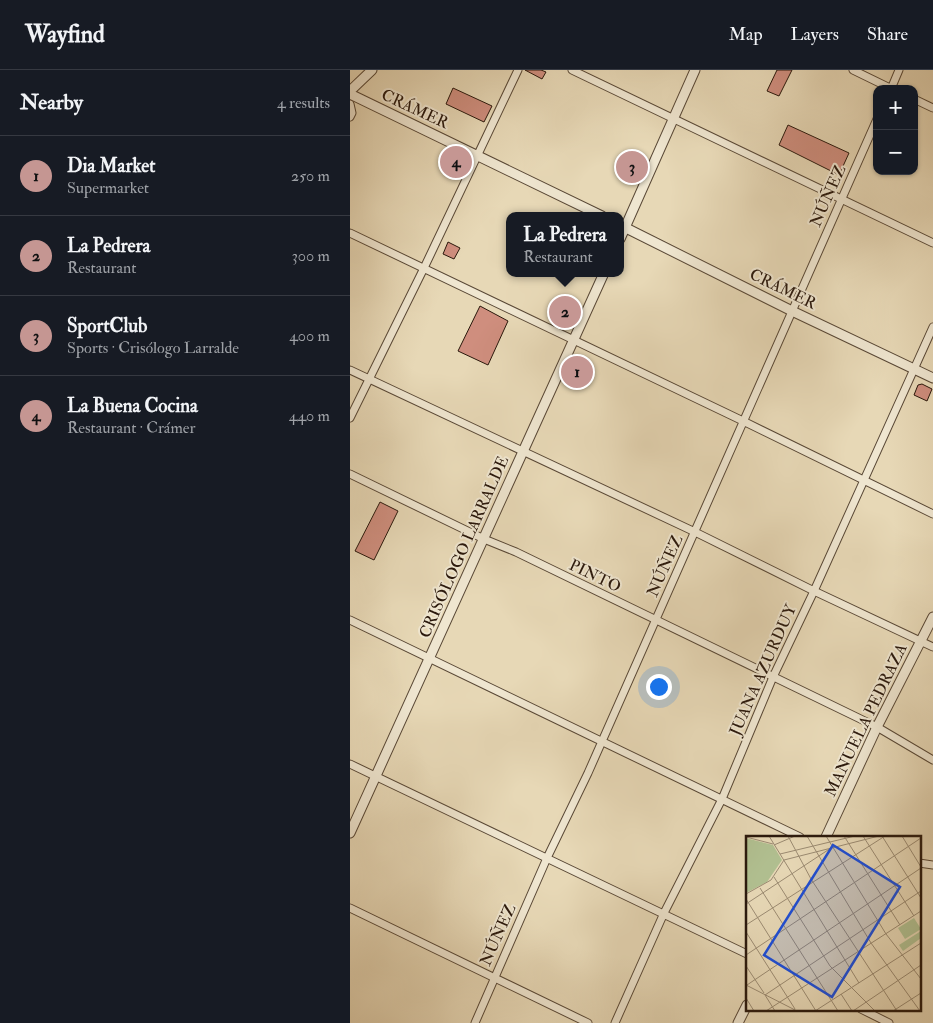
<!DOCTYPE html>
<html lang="en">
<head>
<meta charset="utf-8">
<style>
  :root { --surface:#171b24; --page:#242831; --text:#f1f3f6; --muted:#9ea1a6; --line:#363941; --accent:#c59692 }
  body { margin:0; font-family:"IM FELL Double Pica",serif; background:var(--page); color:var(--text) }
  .controls { position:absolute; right:15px; top:15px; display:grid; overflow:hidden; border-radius:10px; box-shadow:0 1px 4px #0004 }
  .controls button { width:45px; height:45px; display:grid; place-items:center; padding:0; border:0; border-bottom:1px solid var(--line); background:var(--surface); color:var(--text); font:25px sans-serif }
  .you { position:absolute; left:308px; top:616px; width:18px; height:18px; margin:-12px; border:4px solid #fff; border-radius:50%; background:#1a73e8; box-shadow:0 0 0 8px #1a73e833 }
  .badge { display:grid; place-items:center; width:32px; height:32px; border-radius:50%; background:var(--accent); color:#111; font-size:16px; font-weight:700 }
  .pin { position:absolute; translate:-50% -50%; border:2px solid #fff; box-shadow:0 1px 5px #0006 }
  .popup { position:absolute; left:156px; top:142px; width:118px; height:65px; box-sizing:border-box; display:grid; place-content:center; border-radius:10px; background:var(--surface); filter:drop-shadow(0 1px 4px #0005); font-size:16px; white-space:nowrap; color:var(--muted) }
  .popup b { font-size:19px; color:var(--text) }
  .popup::after { content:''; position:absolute; left:50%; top:100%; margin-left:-10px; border:10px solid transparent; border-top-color:var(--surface) }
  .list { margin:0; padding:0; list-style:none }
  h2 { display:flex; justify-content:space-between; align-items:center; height:65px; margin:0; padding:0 20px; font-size:21px }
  h2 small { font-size:16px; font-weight:400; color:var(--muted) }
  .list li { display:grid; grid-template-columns:32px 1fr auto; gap:15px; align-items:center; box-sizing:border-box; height:80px; padding:0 20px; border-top:1px solid var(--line) }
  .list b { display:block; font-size:19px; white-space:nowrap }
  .list p { margin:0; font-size:16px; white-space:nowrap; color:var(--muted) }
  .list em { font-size:16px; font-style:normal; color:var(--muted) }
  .map { position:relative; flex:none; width:583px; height:953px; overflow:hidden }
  header { display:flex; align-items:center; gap:30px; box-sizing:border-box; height:70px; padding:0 25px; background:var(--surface); border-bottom:1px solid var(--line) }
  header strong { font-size:24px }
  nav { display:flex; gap:28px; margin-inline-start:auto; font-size:18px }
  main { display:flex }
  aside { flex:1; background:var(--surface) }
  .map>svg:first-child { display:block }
  .building { fill:#cf8e7e; stroke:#2a180c }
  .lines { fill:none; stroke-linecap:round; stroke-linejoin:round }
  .minor-casing { stroke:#594836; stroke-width:9 }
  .tertiary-casing { stroke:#594836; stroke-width:11 }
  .minor { stroke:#efe6d0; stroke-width:7 }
  .tertiary { stroke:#efe6d0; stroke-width:9 }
  .labels { text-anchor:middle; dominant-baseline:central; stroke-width:4; stroke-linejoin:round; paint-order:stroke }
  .street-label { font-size:16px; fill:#2a180c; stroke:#efe6d0 }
  .inset-road { fill:none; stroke:#9b8b72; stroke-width:1 }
  .view { fill:#1d4ed8; fill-opacity:0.15; stroke:#1d4ed8; stroke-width:2.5 }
  .inset-edge { fill:none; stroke:#2a180c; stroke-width:2.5 }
</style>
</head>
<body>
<header>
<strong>Wayfind</strong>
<nav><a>Map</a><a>Layers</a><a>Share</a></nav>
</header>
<main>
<aside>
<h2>Nearby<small>4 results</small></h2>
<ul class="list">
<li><span class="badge">1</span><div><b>Dia Market</b><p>Supermarket</p></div><em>250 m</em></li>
<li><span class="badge">2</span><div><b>La Pedrera</b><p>Restaurant</p></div><em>300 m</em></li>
<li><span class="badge">3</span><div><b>SportClub</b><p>Sports · Crisólogo Larralde</p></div><em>400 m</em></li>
<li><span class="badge">4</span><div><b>La Buena Cocina</b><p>Restaurant · Crámer</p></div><em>440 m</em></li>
</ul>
</aside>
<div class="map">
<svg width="583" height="953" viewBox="0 0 583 953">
  <rect width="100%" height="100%" fill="#e7d8b6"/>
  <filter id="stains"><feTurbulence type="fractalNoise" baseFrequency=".004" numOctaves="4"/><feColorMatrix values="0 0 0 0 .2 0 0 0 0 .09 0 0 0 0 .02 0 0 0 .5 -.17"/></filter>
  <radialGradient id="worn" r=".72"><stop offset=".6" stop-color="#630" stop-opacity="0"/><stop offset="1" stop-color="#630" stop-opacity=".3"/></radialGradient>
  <path class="building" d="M175,0H191L196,2L192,9Z
    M427,0H442L429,26L417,21Z
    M103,18L142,36L134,52L96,34Z
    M438,55L499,83L489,105L429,75Z
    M104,86L111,89L113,96L110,101L99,95Z
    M98,172L110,178L104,189L93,184Z
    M130,236L158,251L138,295L108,281Z
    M572,314L582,319L577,331L564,325L568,315Z
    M30,432L48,441L24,490L5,481Z"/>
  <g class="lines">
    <g class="minor-casing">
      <path id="minor" d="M222,0L583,173
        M503,0L542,19
        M541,19L549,0
        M564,29L583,38
        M0,34L2,43L0,47
        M0,163L393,351L583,444
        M0,300L345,462L464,521L583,577
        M0,348L74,198L168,0
        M0,404L134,469L166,482L527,657L583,690
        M0,550L450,767
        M0,694L397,884
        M569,793L583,795
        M0,838L238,953
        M511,939L539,953
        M125,953L197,788L238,703L527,49
        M265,953L314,843L372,729L423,607L464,521L583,257"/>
    </g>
    <g class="tertiary-casing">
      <path id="tertiary" d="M0,21L22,0
        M0,24L252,146
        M270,155L442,241L583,308
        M270,169L345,0
        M0,763L254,203
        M476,767L527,657L583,547
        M388,953L397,935"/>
    </g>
    <use href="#minor" class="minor"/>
    <use href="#tertiary" class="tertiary"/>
  </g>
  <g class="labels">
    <g class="street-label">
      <text transform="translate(65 39) rotate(25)">CRÁMER</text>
      <text transform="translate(478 126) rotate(-66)">NÚÑEZ</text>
      <text transform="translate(433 219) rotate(26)">CRÁMER</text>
      <text transform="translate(114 477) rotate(-66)">CRISÓLOGO LARRALDE</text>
      <text transform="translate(315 496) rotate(-66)">NÚÑEZ</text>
      <text transform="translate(245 506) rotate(26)">PINTO</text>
      <text transform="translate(413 600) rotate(-66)">JUANA AZURDUY</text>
      <text transform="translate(516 650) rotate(-64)">MANUELA PEDRAZA</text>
      <text transform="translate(148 865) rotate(-66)">NÚÑEZ</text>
    </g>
  </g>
  <g transform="translate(396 766)">
    <rect width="175" height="175" fill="#e7d8b6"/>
    <path d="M0,2L27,9L36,24L21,46L0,57Z" fill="#b1c091"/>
    <path d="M168,82L175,93L159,103L152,92ZM175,95V102L157,115L153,109Z" fill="#b1c091"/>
    <path class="inset-road" d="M23,0L113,147M42,0L65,43L151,175M61,0L125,107L174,175M80,0L140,98M98,0L154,89M117,0L168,80M136,0L175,62M156,0L175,31M0,1L27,8M28,9L49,0M34,18L109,0M38,24L133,0M28,41L84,130L129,175M14,52L92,175M0,58L25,44L38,24M0,63L70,175M0,68L85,12M0,89L139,0M0,96L49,173M140,98L175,143M0,119L175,2M0,130L18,157M0,149L51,175M1,149L175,32M95,158L106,175M0,162L8,175M20,175L175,75M29,175L19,159L175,55M69,175L175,107M107,175L175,129M147,175L175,157"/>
    <path class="view" d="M87,9L154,51L86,161L18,119Z"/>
    <rect width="175" height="175" class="inset-edge"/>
  </g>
  <rect width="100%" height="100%" filter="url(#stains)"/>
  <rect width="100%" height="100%" fill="url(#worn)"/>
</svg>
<div class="controls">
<button>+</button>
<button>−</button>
</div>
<div class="you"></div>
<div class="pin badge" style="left:227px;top:302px">1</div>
<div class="pin badge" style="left:215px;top:242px">2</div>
<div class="popup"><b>La Pedrera</b>Restaurant</div>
<div class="pin badge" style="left:282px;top:97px">3</div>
<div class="pin badge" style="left:106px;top:92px">4</div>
</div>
</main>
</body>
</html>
